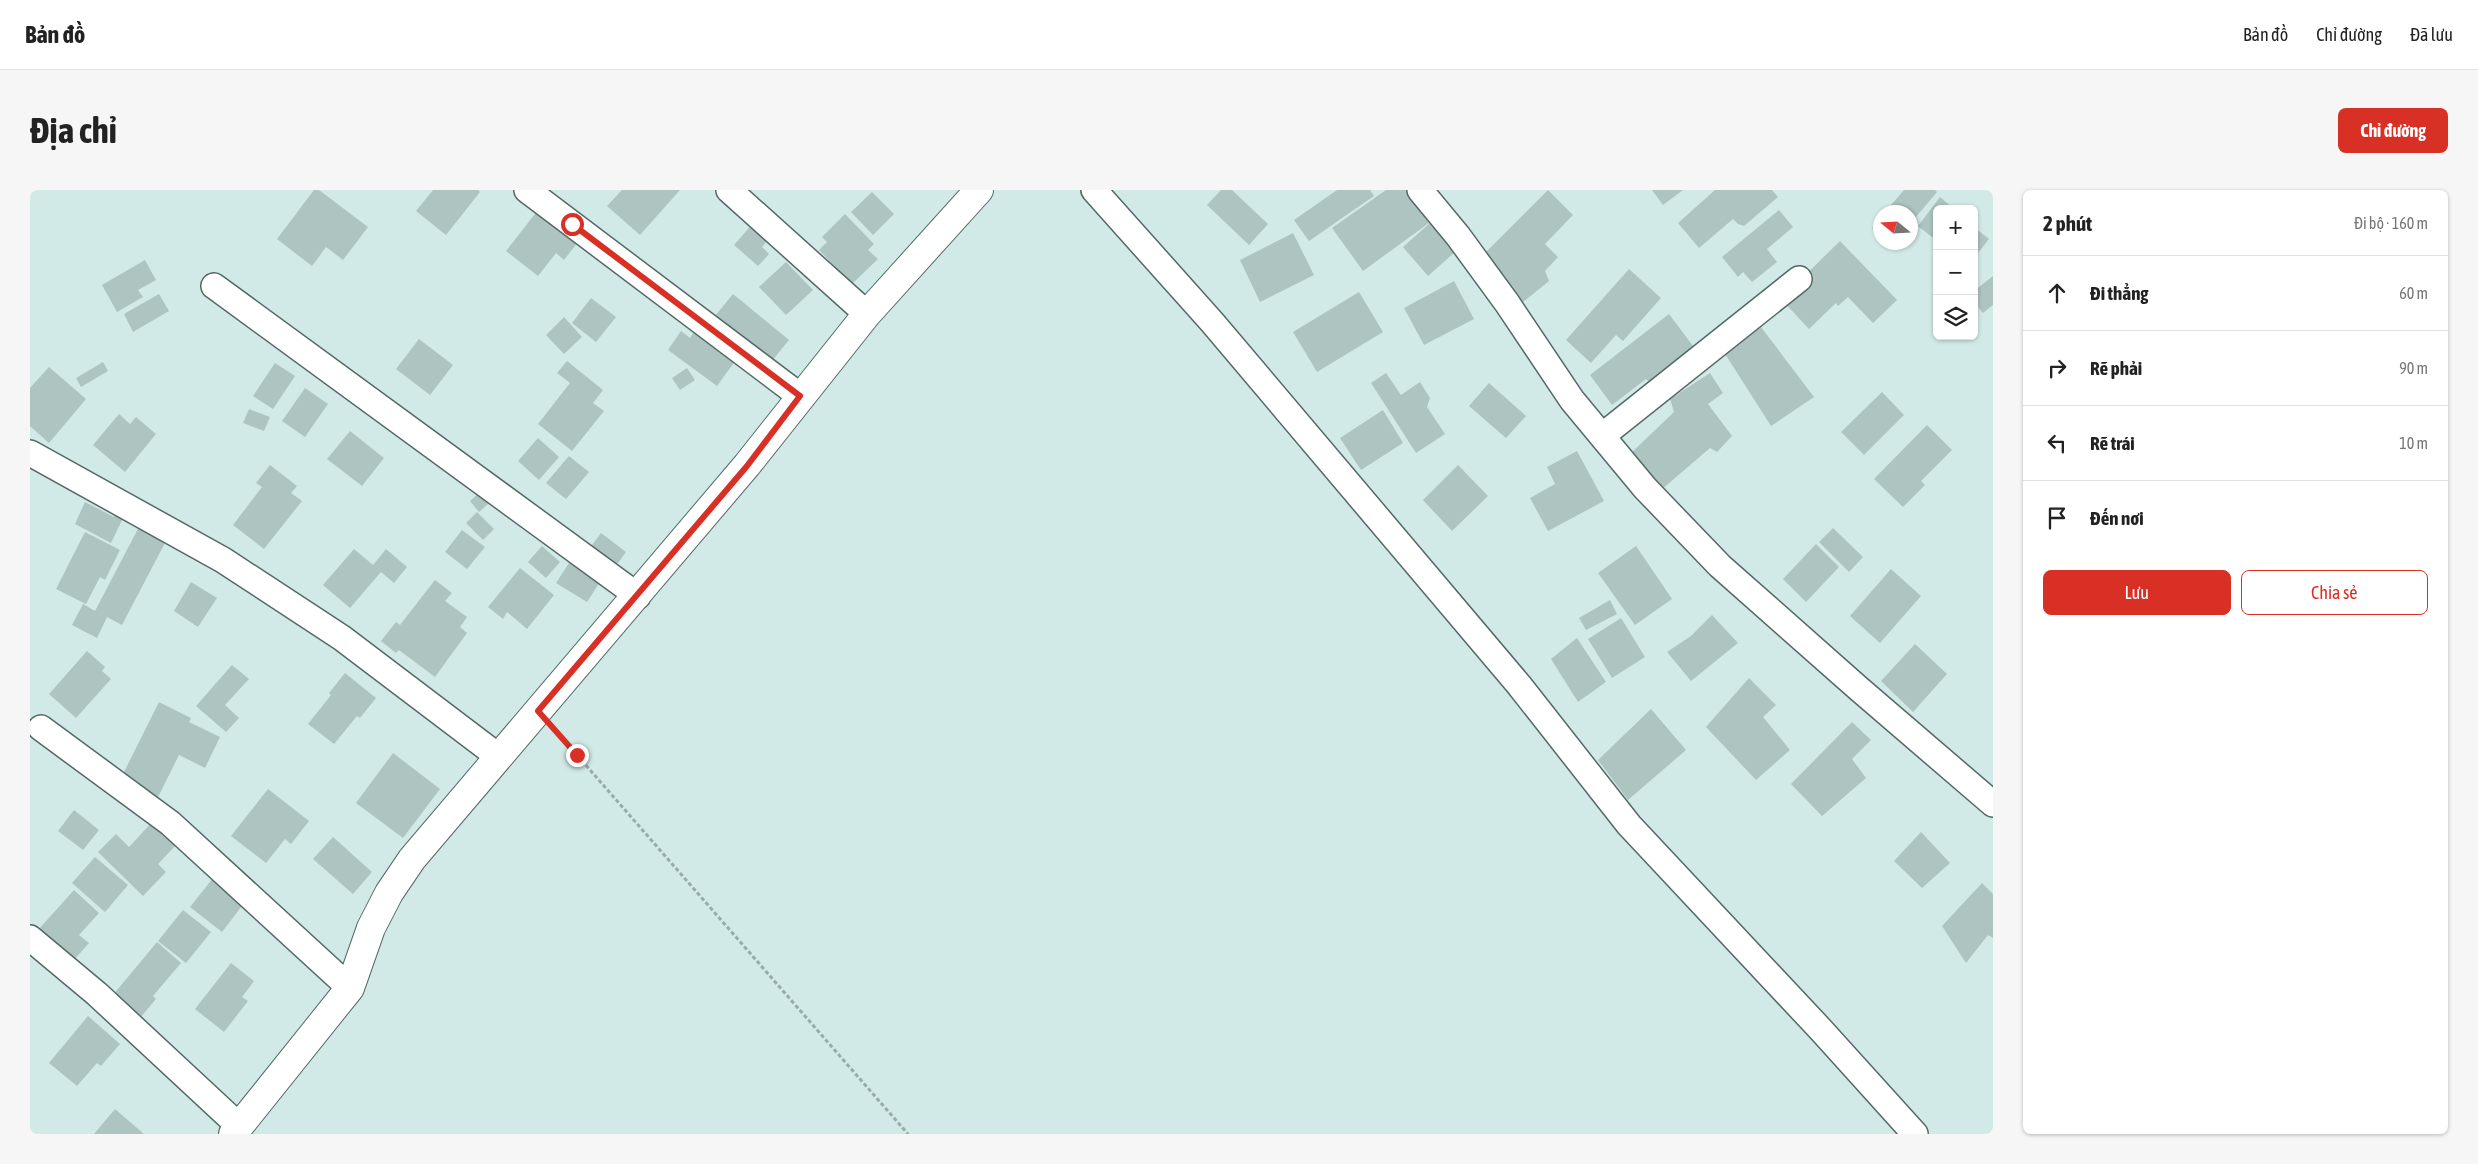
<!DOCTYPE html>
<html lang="vi">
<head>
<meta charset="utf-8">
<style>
  :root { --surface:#fff; --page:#f6f6f6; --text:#222; --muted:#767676; --line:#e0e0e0; --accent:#d93025 }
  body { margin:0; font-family:"Asap Condensed",sans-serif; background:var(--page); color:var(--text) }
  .controls { position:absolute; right:15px; top:15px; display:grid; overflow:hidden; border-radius:8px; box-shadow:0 1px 4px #0004 }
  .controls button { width:45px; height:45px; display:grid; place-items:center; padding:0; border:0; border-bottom:1px solid var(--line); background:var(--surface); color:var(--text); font:25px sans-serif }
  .compass { position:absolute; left:1843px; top:15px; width:45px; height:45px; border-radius:50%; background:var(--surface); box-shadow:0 1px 4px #0004; rotate:288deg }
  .stop { position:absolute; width:15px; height:15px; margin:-11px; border:4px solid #d93025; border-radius:50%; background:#fff }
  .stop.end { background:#d93025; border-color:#fff; box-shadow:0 1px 5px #0008 }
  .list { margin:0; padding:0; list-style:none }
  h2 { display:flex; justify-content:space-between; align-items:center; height:65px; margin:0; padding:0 20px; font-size:21px }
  h2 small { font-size:16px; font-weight:400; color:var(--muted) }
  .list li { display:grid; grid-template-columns:32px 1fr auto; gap:15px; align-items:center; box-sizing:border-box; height:75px; padding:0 20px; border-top:1px solid var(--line) }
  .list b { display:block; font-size:19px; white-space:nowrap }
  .list em { font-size:16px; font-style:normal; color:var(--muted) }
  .actions { display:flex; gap:10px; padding:15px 20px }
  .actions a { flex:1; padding:11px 0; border:1px solid var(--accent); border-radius:8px; text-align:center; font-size:18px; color:var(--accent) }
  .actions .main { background:var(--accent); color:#fff }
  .icon { flex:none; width:28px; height:28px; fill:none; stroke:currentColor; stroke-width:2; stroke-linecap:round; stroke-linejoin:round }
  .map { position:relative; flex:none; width:1963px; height:944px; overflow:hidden; border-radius:8px }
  header { display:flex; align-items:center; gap:30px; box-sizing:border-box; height:70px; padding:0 25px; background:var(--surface); border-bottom:1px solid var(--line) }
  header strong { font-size:24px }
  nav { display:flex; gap:28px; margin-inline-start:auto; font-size:18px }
  .intro { display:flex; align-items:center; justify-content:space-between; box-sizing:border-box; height:120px; padding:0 30px }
  h1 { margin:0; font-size:35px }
  .button { padding:12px 22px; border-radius:8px; background:var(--accent); color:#fff; font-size:18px; font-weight:700 }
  main { display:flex; gap:30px; padding:0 30px }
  aside { flex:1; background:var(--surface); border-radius:8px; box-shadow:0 1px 4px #0004 }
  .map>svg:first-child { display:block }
  .building { fill:#adc4c1 }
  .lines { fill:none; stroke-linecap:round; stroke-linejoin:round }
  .minor-casing { stroke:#546967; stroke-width:28 }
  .tertiary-casing { stroke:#546967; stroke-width:30 }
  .path { stroke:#98aba9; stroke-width:3; stroke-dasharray:4 2.5; stroke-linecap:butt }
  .minor { stroke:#fff; stroke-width:25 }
  .tertiary { stroke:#fff; stroke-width:28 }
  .route { stroke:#d93025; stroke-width:6 }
</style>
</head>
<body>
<header>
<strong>Bản đồ</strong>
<nav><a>Bản đồ</a><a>Chỉ đường</a><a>Đã lưu</a></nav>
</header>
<div class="intro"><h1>Địa chỉ</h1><a class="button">Chỉ đường</a></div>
<main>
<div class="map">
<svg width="1963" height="944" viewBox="0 0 1963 944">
  <rect width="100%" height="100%" fill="#d2eae7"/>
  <path class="building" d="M284,0H289L338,37L313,70L296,57L282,76L247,49Z
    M403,0H448L450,2L416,45L386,21Z
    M592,0H650L610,45L577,16Z
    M1191,0H1202L1238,34L1219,55L1177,15Z
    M1307,0H1340L1344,6L1279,51L1264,30Z
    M1356,0H1376L1399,33L1333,81L1302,38Z
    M1518,0L1543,25L1515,54L1528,67L1515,81L1519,91L1492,113L1465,79L1456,62Z
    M1622,0H1653L1633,15Z
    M1685,0H1742L1748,7L1714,36L1708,34L1703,29L1669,58L1648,33Z
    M1874,0H1905L1907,2L1880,34V22H1855Z
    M842,2L864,24L843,45L821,22Z
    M1910,7L1924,19H1907V51L1888,36Z
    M508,20L548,52L534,70L526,63L508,86L476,61Z
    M1749,20L1763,37L1737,59L1747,72L1722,92L1713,82L1708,87L1692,67Z
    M815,24L844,54L838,60L848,69L822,94L789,60L797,52L792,47Z
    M1850,28V45L1842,38Z
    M724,32L741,46L732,57L739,64L728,76L704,55Z
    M1400,33L1425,62L1398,86L1373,57Z
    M1944,37L1959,49L1944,68Z
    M1263,43L1284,85L1230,112L1210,70Z
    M1810,51L1867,110L1843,133L1818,107L1808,116L1806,113L1779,139L1751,109Z
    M115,70L126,90L108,100L113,107L87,122L72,95Z
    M756,72L783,100L756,125L729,97Z
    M1599,79L1631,108L1593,151L1586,145L1561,173L1536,150Z
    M1963,86V115L1953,123L1944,112V101Z
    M1424,91L1444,129L1394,155L1374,118Z
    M1329,102L1353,142L1287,182L1263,142Z
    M129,104L139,121L103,142L94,124Z
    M703,104L759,150L741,172L685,126Z
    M561,108L586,127L566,152L542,133Z
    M1639,124L1669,164L1620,193L1616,189L1582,215L1560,185Z
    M534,127L552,147L534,164L516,145Z
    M1731,137L1784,207L1741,236L1690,156Z
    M665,140L706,170L687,196L638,160L651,141L660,148Z
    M389,149L423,175L400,205L366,179Z
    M537,171L573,200L563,213L574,221L542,261L508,234L540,193L527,183Z
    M73,172L78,181L51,197L46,188Z
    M245,173L265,186L243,219L223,206Z
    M19,177L56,209L19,253L0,236V198Z
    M657,178L665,190L650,200L642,188Z
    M1356,183L1371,205L1390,192L1400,208L1397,217L1415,244L1386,263L1341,193Z
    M1680,183L1693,203L1678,214L1702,246L1687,262L1680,258L1631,300L1600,264L1644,222L1640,209Z
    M1459,193L1496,226L1476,248L1439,216Z
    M275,198L298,214L275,247L252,231Z
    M1852,202L1874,225L1834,265L1811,242Z
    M219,219L240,227L234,241L213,233Z
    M1353,220L1373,253L1331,280L1310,248Z
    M89,224L100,234L106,227L126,244L95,282L63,255Z
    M1897,235L1922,260L1891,291L1895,295L1873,317L1844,289Z
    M320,241L354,268L332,296L297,269Z
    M508,248L529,267L509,290L488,271Z
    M1547,261L1574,311L1518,341L1500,308L1525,294L1517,277Z
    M539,266L559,282L536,309L516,293Z
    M240,275L267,296L261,303L272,311L234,359L203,335L232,297L226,293Z
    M1428,275L1458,306L1422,341L1393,310Z
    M449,303L458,314L449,322L440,311Z
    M55,312L84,327L86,322L94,326L81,353L45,334Z
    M447,322L464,339L453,350L436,333Z
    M110,335L137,349L92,435L77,427L67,448L42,435L53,414L65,421Z
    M1803,338L1833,367L1819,382L1789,352Z
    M432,340L455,357L437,379L415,362Z
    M55,342L90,360L75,390L70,387L56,414L26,399Z
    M571,343L596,362L585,377L560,358Z
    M1786,354L1809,377L1776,412L1753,389Z
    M512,356L530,372L516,388L498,372Z
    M1606,356L1642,409L1605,435L1568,383Z
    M324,359L343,375L356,359L377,377L364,393L351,382L320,418L293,395Z
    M539,373L570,392L557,412L526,393Z
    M490,378L524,405L497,439L477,422L473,429L458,417Z
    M1861,379L1891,406L1850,453L1820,426Z
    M405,390L422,403L415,411L437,427L430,437L437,443L405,487L369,460L366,463L351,451L366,432L370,435Z
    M161,392L187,408L168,437L144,421Z
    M1580,410L1587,424L1556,440L1549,428Z
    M1682,425L1708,453L1661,491L1637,462L1661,446Z
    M1591,428L1615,467L1582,488L1558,449Z
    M1547,448L1576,492L1548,512L1521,469Z
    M1885,454L1917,484L1883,522L1851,491Z
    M57,461L75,477L72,481L81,489L46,528L19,504Z
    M202,475L219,489L195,515L209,528L196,542L166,516Z
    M315,483L346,508L330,528L327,526L304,554L278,534L301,505L299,503Z
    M1719,488L1746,515L1733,527L1760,560L1726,590L1676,537Z
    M129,512L161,528L159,532L190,547L175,578L149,565L128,607L91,588Z
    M1621,519L1656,560L1598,610L1568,570Z
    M1822,532L1841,550L1822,569L1836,588L1792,626L1761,594Z
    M363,563L410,599L373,648L326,613Z
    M238,599L279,631L261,654L255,649L236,673L201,646Z
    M44,620L69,640L53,660L28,641Z
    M124,630L148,653L128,674L136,682L113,706L68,662L86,644L99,657Z
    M1891,642L1920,673L1892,698L1864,671Z
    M303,647L342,682L323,704L283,669Z
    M65,667L98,695L75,722L42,693Z
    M183,688L215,712L192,742L160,717Z
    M1952,693L1963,704V748L1958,745L1936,773L1912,736Z
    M44,700L69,723L49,745L59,753L43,771L8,740Z
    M153,720L181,742L156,773L128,751Z
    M127,752L151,773L123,806L126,809L110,828L83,805Z
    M201,773L224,791L212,807L218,811L194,842L165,819Z
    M58,826L90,854L71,876L67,873L47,896L19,873Z
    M85,919L114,944H64Z"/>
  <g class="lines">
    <g class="minor-casing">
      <path id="minor" d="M497,0L770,206
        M699,0L837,124
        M1064,0L1182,132L1489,495L1599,635L1792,841L1885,944
        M1390,0L1428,46L1477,113L1542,210L1615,298L1690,376L1828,498L1963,614
        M184,96L608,406
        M1572,246L1769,89
        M0,263L193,370L312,448L469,567
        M11,538L140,633L320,798
        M0,748L67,804L209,936"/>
    </g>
    <g class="tertiary-casing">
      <path id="tertiary" d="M203,944L320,798L341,738L359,703L382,669L717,275L837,124L949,0"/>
    </g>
    <path class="path" d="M526,541L878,944"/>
    <use href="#minor" class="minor"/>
    <use href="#tertiary" class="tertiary"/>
  </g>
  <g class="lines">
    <path class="route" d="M542,34L770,206L717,276L508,521L547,565"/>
  </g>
</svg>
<div class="controls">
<button>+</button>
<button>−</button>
<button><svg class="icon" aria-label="layers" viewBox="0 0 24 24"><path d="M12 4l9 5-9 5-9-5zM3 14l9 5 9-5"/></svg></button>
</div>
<svg class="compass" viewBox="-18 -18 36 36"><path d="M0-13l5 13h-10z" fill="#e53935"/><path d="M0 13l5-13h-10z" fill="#767676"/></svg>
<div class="stop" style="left:542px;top:34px"></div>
<div class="stop end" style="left:547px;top:565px"></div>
</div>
<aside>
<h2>2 phút<small>Đi bộ · 160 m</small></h2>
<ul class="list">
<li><svg class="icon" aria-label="ahead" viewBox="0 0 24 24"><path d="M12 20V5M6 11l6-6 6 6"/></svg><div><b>Đi thẳng</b></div><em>60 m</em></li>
<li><svg class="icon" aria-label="right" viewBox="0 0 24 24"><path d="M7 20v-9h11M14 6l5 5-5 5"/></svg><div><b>Rẽ phải</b></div><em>90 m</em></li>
<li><svg class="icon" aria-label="left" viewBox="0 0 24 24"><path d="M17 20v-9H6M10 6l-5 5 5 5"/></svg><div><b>Rẽ trái</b></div><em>10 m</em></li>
<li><svg class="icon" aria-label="arrive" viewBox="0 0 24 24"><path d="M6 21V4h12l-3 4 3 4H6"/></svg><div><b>Đến nơi</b></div></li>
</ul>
<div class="actions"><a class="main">Lưu</a><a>Chia sẻ</a></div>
</aside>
</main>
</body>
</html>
